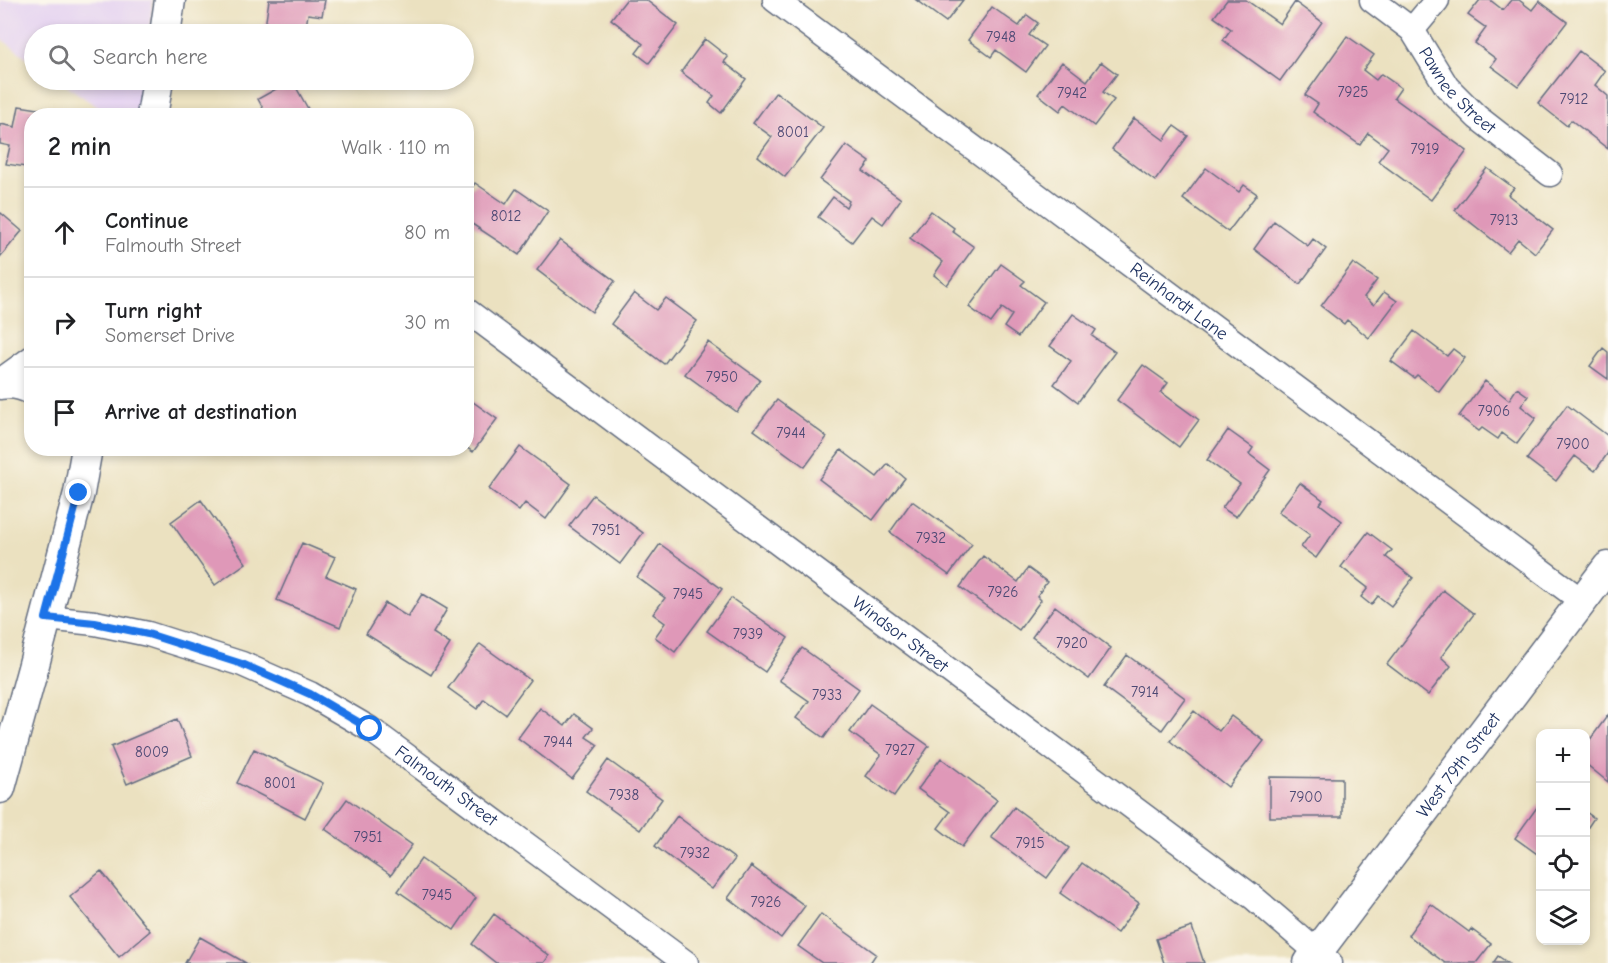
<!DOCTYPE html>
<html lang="en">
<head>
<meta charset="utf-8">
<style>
  :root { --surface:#fff; --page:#f6f6f6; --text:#202124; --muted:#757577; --line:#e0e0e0 }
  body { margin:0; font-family:"Comic Neue",sans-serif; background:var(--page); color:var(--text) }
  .controls { position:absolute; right:18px; bottom:18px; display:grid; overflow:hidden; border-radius:12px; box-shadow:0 3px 9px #0003 }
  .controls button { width:54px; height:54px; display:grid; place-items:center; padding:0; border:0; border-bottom:2px solid var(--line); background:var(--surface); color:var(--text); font:30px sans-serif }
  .stop { position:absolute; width:18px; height:18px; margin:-14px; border:4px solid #1a73e8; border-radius:50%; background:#fff }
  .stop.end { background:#1a73e8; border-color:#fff; box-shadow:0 2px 6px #0008 }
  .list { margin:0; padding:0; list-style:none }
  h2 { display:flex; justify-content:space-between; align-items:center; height:78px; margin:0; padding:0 24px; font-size:26px }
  h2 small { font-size:20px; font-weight:400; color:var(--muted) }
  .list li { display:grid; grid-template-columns:39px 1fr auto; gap:18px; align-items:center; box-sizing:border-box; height:90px; padding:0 24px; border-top:2px solid var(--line) }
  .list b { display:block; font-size:22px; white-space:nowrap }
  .list p { margin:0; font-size:20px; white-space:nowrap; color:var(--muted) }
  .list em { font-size:20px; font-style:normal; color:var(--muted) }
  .icon { flex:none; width:33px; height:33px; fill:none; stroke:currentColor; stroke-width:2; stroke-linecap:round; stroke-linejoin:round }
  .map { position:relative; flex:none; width:1608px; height:963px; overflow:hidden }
  .search { position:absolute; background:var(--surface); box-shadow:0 3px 9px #0003; left:24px; top:24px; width:450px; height:66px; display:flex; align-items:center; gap:15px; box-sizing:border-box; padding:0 21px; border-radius:33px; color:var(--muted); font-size:22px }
  .panel { position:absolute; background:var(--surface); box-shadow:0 3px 9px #0003; left:24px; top:108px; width:450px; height:348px; border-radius:24px }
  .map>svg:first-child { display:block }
  .built { fill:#e5d3f1 }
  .building { fill:#df98b8 }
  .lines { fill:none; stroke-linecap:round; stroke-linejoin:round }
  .minor-casing { stroke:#646d80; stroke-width:27 }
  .tertiary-casing { stroke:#646d80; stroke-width:33 }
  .minor { stroke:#fff; stroke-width:24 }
  .tertiary { stroke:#fff; stroke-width:30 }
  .route { stroke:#1a73e8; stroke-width:8 }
  .labels { text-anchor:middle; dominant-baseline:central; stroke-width:4.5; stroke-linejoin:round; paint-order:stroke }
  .number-label { font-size:15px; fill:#4c4974 }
  .street-label { font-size:18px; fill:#1b2f5e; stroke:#fbf7ec }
</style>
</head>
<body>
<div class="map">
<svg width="1608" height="963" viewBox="0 0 1608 963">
  <rect width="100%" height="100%" fill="#fbf7ec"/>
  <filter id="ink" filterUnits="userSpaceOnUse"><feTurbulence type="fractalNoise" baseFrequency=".0167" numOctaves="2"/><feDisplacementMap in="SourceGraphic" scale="12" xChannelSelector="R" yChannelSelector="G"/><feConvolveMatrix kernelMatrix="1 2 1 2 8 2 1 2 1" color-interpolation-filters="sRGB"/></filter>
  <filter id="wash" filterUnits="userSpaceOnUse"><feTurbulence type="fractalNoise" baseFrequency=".008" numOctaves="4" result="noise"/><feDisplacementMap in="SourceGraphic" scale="24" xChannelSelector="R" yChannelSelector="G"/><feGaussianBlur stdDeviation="1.35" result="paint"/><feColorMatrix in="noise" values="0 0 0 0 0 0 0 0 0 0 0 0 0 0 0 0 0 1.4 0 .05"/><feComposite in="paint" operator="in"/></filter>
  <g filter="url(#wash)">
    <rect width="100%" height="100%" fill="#ebe1c0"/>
    <path class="built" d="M0,0H153L149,34H34V63L0,38Z
      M58,80H144L139,115H109Z"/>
    <g id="blocks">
      <path class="building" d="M269,0H325L322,16L308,14L305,34H264Z
        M626,0H646L678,25L649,63L636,53L643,44L611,19Z
        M916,0H963L946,22Z
        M1227,0H1246L1280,24L1295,2L1322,22L1280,81L1223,40L1231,29L1214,17Z
        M1480,0H1490L1503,10L1511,0H1519L1532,10L1539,1L1567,22L1518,86L1491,66L1496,59L1475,43L1486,28L1468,15Z
        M992,7L1019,26L1027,15L1038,23L1029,35L1045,46L1026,72L996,50L991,57L968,40Z
        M1347,36L1374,55L1363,70L1376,80L1381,74L1401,88L1394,98L1467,151L1431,200L1378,161L1388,148L1368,133L1360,145L1313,112L1318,104L1305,95Z
        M705,39L728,57L724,62L746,79L721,113L709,103L714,96L681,72Z
        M1579,51L1605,71L1595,85L1608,96V149L1571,120L1567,126L1538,103Z
        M1062,62L1087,81L1101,62L1117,74L1103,92L1114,100L1094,126L1065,104L1060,111L1038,94Z
        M292,80L312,116H267L258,99Z
        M776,92L823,128L785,177L758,156L772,137L753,123Z
        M19,106L52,111L51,116H32V168L6,164L10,146L0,144V124L15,127Z
        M1134,118L1164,140L1174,126L1188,136L1155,181L1112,149Z
        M846,145L870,162L863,171L901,199L883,224L872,216L852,242L818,217L833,197L846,207L849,201L820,180Z
        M1206,168L1239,192L1244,185L1257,194L1228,232L1183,199Z
        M1487,168L1514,188L1508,195L1553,230L1535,253L1518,239L1508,252L1455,210Z
        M475,183L506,204L516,189L548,211L519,255L466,220V195Z
        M931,211L954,228L952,231L974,247L947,285L934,275L943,262L910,238Z
        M1,213L22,231L0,257V215Z
        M1274,221L1308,246L1313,239L1326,249L1300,284L1254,249Z
        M560,240L615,281L592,312L537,270Z
        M1353,263L1377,280L1364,297L1374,305L1384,292L1397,301L1369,338L1347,320L1344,324L1321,306Z
        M1001,264L1025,281L1021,285L1044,302L1018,337L1004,327L1012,315L1002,308L991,323L969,307Z
        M634,293L656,310L666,298L697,321L664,364L611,324Z
        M1073,314L1096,330L1092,336L1115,352L1078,402L1054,384L1071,361L1050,346Z
        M1414,331L1447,356L1453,349L1465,358L1439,392L1417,375L1414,378L1391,361Z
        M708,342L760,380L737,412L685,374Z
        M1603,348L1608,352V379L1590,366Z
        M1143,365L1168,383L1161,392L1199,420L1179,447L1117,400Z
        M1485,381L1509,400L1517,388L1528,396L1521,406L1536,418L1517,444L1502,433L1498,439L1482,428L1479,431L1459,416Z
        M466,397L497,419L473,452L466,447Z
        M777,400L827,437L805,467L754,430Z
        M1567,405L1608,436V453L1595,471L1575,456L1556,481L1527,459Z
        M1228,430L1253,448L1249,454L1270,470L1236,517L1222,508L1240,484L1207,460Z
        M520,447L571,484L546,519L525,503L519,511L489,489Z
        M841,450L877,477L888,464L905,478L873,520L819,479Z
        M1300,483L1323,500L1320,504L1342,521L1316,558L1301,547L1310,535L1278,512Z
        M593,495L643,533L620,564L569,526Z
        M201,500L246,563L215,585L171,522Z
        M912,501L972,544L949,575L890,532Z
        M1368,532L1392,550L1386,557L1413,578L1391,606L1378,596L1371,605L1361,597L1368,588L1341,567Z
        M302,543L335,557L326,576L356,589L340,627L277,600Z
        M660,544L722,589L675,652L655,637L665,623L653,614L665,598L637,577Z
        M983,556L1018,582L1028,568L1047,582L1037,596L1041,600L1019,630L960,587Z
        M1443,590L1474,614L1441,657L1451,666L1428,695L1387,664Z
        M422,594L447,609L433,633L450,644L431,675L366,634L385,603L408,617Z
        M731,598L788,638L765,672L707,631Z
        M1055,606L1111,648L1089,679L1032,637Z
        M480,644L530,680L505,714L484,699L477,709L448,688Z
        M802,648L859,689L824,738L796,718L809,701L779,680Z
        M1127,655L1185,698L1162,730L1104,687Z
        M870,704L929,746L894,796L866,776L881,755L850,732Z
        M540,708L565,726L574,714L593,728L586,737L598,745L572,779L518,738Z
        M1194,711L1219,731L1231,716L1264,741L1228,787L1170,741Z
        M1608,715V782L1586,764V745Z
        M177,719L192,756L127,784L111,747Z
        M254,749L323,783L305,818L237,783Z
        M941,758L997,800L962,847L938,828L950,812L918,789Z
        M608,760L662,799L640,830L586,791Z
        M1270,777L1342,778V817H1270Z
        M347,799L412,845L391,875L325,829Z
        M1540,803V856L1515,838Z
        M1014,807L1069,848L1047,878L991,837Z
        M1586,812L1594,818L1586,830Z
        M677,816L735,859L712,889L655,846Z
        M421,859L476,898L454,930L398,891Z
        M1082,863L1139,903L1117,933L1060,893Z
        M751,866L805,906L781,938L728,898Z
        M101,871L150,931L119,957L70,897Z
        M1431,904L1469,932L1471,929L1491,944L1476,963H1445L1408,935Z
        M494,914L549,956L544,963H496L472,944Z
        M821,914L876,954L870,963H822L798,946Z
        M1192,927L1204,963H1164L1156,939Z
        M200,937L246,963H185Z
        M1498,956L1508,963H1493Z"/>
    </g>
  </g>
  <g filter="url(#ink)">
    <use href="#blocks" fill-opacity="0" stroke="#646d80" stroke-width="1.5"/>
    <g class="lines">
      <g class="minor-casing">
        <g id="minor">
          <path id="s1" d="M775,0L1582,601"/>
          <path id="s2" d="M1372,0L1412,30L1447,87L1477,117L1550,174"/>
          <path d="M1412,30L1437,0"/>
          <path id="s3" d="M466,310L1254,898L1330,963"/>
          <path d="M0,381L32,358"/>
          <path d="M0,387C11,385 22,387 32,393"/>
          <path id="s4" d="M46,618L95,623L148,634L242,664L310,694L370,729L686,963"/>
        </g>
      </g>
      <g class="tertiary-casing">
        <g id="tertiary">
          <path d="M165,34L170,0"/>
          <path d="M152,116L158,80"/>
          <path d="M0,788L33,668L79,493L87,448"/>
          <path id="s5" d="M1309,963L1608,567"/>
        </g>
      </g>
      <use href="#minor" class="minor"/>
      <use href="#tertiary" class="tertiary"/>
    </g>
  </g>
  <g class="lines" filter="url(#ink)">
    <path class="route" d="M79,493L46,618L95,623L148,634L242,664L310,694L370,729"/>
  </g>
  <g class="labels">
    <g class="number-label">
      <text x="1001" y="37">7948</text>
      <text x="1353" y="92">7925</text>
      <text x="1072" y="93">7942</text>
      <text x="1574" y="99">7912</text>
      <text x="793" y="132">8001</text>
      <text x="1425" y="149">7919</text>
      <text x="506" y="216">8012</text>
      <text x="1504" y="220">7913</text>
      <text x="722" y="377">7950</text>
      <text x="1494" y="411">7906</text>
      <text x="791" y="433">7944</text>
      <text x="1573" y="444">7900</text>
      <text x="606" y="530">7951</text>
      <text x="931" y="538">7932</text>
      <text x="1003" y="592">7926</text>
      <text x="688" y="594">7945</text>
      <text x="748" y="634">7939</text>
      <text x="1072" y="643">7920</text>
      <text x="1145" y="692">7914</text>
      <text x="827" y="695">7933</text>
      <text x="558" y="742">7944</text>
      <text x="900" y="750">7927</text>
      <text x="152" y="752">8009</text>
      <text x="280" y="783">8001</text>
      <text x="624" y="795">7938</text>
      <text x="1306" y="797">7900</text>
      <text x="368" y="837">7951</text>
      <text x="1030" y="843">7915</text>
      <text x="695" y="853">7932</text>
      <text x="437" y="895">7945</text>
      <text x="766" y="902">7926</text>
    </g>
    <g class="street-label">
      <text stroke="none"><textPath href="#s2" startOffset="126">Pawnee Street</textPath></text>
      <text stroke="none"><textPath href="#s1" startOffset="504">Reinhardt Lane</textPath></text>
      <text stroke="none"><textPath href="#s3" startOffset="542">Windsor Street</textPath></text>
      <text stroke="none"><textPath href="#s5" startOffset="248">West 79th Street</textPath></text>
      <text stroke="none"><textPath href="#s4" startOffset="441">Falmouth Street</textPath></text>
    </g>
  </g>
</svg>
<div class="controls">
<button>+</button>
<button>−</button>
<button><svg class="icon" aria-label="locate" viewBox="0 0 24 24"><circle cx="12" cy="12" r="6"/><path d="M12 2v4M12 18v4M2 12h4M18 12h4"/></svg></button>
<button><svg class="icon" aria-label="layers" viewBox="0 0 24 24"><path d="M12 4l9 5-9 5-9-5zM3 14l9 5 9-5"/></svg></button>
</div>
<div class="stop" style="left:370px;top:729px"></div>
<div class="stop end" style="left:79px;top:493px"></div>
<div class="search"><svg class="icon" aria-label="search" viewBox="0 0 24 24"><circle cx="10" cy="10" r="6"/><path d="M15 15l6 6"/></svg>Search here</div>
<section class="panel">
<h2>2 min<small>Walk · 110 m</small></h2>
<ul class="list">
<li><svg class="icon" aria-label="ahead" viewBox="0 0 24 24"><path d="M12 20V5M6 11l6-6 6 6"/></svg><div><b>Continue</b><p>Falmouth Street</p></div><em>80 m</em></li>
<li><svg class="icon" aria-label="right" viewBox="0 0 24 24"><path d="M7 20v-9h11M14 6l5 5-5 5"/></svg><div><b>Turn right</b><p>Somerset Drive</p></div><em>30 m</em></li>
<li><svg class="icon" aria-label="arrive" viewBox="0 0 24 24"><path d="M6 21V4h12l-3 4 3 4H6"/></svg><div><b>Arrive at destination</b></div></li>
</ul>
</section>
</div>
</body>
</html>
